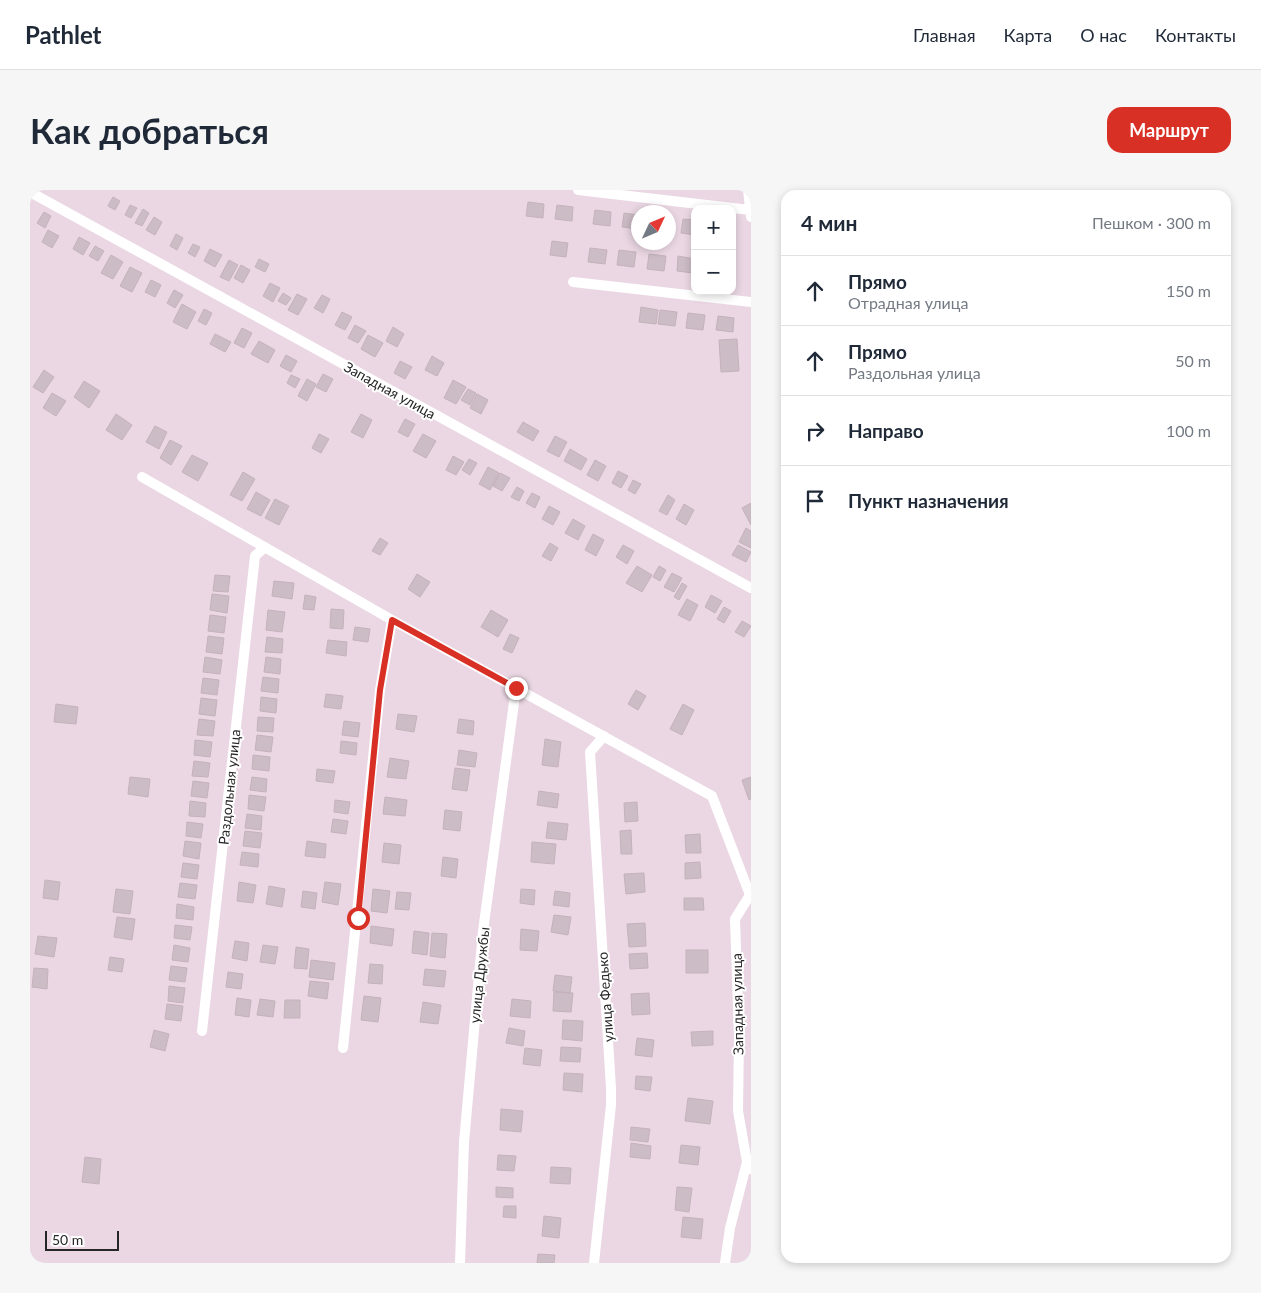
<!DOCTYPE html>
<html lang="ru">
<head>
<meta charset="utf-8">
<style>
  :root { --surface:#fff; --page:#f6f6f7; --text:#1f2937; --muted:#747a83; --line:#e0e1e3; --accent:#d93025 }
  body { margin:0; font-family:Lato,sans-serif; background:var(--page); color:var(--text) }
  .controls { position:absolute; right:15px; top:15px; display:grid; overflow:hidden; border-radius:10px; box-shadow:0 2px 8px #0003 }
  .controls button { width:45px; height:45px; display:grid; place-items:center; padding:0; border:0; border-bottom:1px solid var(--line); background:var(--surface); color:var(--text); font:25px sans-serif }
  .compass { position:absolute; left:601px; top:15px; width:45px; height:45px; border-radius:50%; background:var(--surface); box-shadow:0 2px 8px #0003; rotate:46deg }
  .scale { position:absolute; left:15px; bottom:12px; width:74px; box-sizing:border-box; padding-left:5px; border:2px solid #272727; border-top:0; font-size:14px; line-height:18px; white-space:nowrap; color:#272727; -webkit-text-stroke:4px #fff; paint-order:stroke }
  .stop { position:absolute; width:15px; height:15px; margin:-11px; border:4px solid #d93025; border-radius:50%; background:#fff }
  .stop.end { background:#d93025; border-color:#fff; box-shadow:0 1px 5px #0008 }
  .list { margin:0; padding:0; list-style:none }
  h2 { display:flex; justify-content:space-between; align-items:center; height:65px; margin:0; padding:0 20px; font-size:21px }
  h2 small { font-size:16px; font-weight:400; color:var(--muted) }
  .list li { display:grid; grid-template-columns:32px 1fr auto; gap:15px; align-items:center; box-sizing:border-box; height:70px; padding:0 20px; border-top:1px solid var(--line) }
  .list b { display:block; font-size:19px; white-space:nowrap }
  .list p { margin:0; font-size:16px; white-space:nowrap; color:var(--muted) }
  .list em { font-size:16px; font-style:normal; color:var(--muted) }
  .icon { flex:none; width:28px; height:28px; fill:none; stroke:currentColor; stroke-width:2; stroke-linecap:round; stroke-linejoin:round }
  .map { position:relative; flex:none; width:721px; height:1073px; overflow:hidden; border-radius:15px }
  header { display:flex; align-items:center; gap:30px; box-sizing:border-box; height:70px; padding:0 25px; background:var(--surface); border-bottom:1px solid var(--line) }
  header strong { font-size:24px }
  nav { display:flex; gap:28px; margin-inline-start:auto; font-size:18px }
  .intro { display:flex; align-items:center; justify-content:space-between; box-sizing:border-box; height:120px; padding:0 30px }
  h1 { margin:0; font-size:35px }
  .button { padding:12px 22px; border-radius:15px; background:var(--accent); color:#fff; font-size:18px; font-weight:700 }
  main { display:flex; gap:30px; padding:0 30px }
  aside { flex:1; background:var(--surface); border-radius:15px; box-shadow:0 2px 8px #0003 }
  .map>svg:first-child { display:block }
  .building { fill:#ccbcc5; stroke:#c5b1bc }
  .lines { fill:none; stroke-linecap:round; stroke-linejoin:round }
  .minor { stroke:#fff; stroke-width:10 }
  .route { stroke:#d93025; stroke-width:6 }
  .labels { text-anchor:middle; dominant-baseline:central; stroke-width:4; stroke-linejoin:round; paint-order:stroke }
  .street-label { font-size:14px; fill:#272727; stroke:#fff }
</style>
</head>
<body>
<header>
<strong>Pathlet</strong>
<nav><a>Главная</a><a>Карта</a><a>О нас</a><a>Контакты</a></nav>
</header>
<div class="intro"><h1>Как добраться</h1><a class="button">Маршрут</a></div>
<main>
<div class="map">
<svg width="721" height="1073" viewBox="0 0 721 1073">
  <rect width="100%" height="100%" fill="#ead7e3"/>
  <path class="building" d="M83,7L90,11L85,20L78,16Z
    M498,12L514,14L513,28L496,26Z
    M100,15L107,18L101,28L95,25Z
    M527,15L543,17L542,31L525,29Z
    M113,19L119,23L112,36L105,33Z
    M565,20L581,22L580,36L563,34Z
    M14,22L21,26L15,38L7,33Z
    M594,23L608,25V39L592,37Z
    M124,27L132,32L125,45L116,40Z
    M653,29L665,30V45L651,43Z
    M18,40L29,46L22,58L12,52Z
    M146,44L153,48L147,60L140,56Z
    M49,47L60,53L53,65L43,59Z
    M522,51L538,53L536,67L520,65Z
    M163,54L170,57L165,67L158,63Z
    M65,56L74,61L68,71L59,66Z
    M560,58L577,60L575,74L558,72Z
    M180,59L192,65L185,77L174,71Z
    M589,60L606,62L604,77L587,75Z
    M619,64L636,66L634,81L617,79Z
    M81,65L93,72L83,89L71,83Z
    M648,66L665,69L663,83L647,81Z
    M229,69L239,74L235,82L225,77Z
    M199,70L208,75L199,91L190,87Z
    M211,75L220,80L213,93L204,88Z
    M100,77L112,83L102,102L90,96Z
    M121,90L131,95L125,107L115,102Z
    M240,93L250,98L243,112L233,106Z
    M144,100L153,105L145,118L137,113Z
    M253,103L261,108L256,115L248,111Z
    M267,104L277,109L268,125L258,120Z
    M292,105L300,109L293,123L284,118Z
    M152,114L166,122L157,139L143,132Z
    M611,117L628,120L626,134L609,132Z
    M174,119L182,123L176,135L168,131Z
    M630,120L647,122L645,136L628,134Z
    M312,122L322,127L315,140L305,135Z
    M658,123L675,125L673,140L656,138Z
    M688,126L704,128L703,142L686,140Z
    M325,135L336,141L328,153L318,148Z
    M363,137L374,144L367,157L356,151Z
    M212,138L222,143L214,158L204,153Z
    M185,144L201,152L195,162L180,154Z
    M338,145L353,153L345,167L331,159Z
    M707,149L709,181L691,182L689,150Z
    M229,151L245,160L238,173L221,164Z
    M256,165L267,171L261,182L250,176Z
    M402,166L414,173L407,186L395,180Z
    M370,171L382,177L375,189L364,183Z
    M14,180L24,187L13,203L3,197Z
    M293,184L303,189L296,202L286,197Z
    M261,185L270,189L265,198L257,193Z
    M277,189L286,194L277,211L268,206Z
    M423,190L436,197L426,214L414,208Z
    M54,191L70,201L59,218L44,207Z
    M438,199L446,203L440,215L431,210Z
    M22,203L36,211L26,226L13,218Z
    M447,204L458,210L451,224L440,218Z
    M86,224L102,235L92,250L76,240Z
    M331,224L342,230L333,248L321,242Z
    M375,229L385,234L378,247L368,242Z
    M493,232L509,241L503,251L487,242Z
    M125,236L137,242L129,259L116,252Z
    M289,244L299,249L291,263L282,258Z
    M393,244L406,251L396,268L383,261Z
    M525,246L537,252L529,267L517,261Z
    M140,250L152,256L141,275L130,268Z
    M540,259L557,269L551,280L534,271Z
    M162,265L178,273L168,291L152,282Z
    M423,266L434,272L426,285L416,280Z
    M439,269L447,273L440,285L432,280Z
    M565,270L576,276L568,291L557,285Z
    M458,277L469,283L460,300L449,294Z
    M588,281L598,286L591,298L582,293Z
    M213,282L225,289L212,311L200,305Z
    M470,283L480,288L472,301L463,296Z
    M603,290L611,294L605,304L598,300Z
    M487,297L494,301L489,311L481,307Z
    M226,302L240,310L231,326L217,319Z
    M502,303L510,307L505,318L496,313Z
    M638,305L645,310L637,325L629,321Z
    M245,309L259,316L249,335L235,328Z
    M721,313V335L712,318Z
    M654,314L664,320L656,335L646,329Z
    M519,316L530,322L523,335L512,329Z
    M543,329L555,336L548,350L535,343Z
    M716,338L721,341V358L709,352Z
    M563,344L574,350L566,366L555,360Z
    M350,348L358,353L350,365L342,361Z
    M520,353L528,358L521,371L512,366Z
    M593,355L604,361L597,374L586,367Z
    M708,355L721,362L716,372L702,365Z
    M607,376L622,385L612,402L596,393Z
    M629,376L636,380L630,391L623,387Z
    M642,383L652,388L644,402L634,397Z
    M387,384L400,392L390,407L378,399Z
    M185,385L200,386L198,402L183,401Z
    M244,391L264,393L262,409L242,406Z
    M652,393L657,396L649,410L644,407Z
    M182,404L199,406L197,423L180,420Z
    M275,405L286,407L284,420L273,419Z
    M681,405L692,411L685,423L675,417Z
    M657,409L668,415L660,431L648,425Z
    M694,417L701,421L694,433L687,429Z
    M301,419L314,420L313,439L300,438Z
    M238,420L255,422L252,442L236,440Z
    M461,420L478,430L468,447L451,437Z
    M180,425L196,427L194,443L178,441Z
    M712,431L721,436L714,447L705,442Z
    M325,437L340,439L338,452L323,450Z
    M480,444L489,448L482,463L473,459Z
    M178,446L194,448L192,464L176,462Z
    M237,447L253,449L252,463L235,462Z
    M298,450L317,452L316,466L296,463Z
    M175,467L192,470L190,484L173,482Z
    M236,467L251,469L250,484L234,482Z
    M233,487L249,489L248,503L231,501Z
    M173,488L189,490L187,505L171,503Z
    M606,500L616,506L608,520L598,514Z
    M296,504L313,506L311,519L294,517Z
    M231,507L247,509L246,523L230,521Z
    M171,508L187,510L185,526L169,524Z
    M26,514L48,517L46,534L24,532Z
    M653,514L664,520L652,545L640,539Z
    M368,524L387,526L384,542L366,539Z
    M228,527L244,528L243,542L227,541Z
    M169,529L185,531L183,546L167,545Z
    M429,529L444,531L443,545L427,543Z
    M314,531L330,533L328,547L312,545Z
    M227,545L243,547L241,562L225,560Z
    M515,549L531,552L528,577L512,575Z
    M165,550L182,552L180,567L164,565Z
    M311,551L327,553L326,565L310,563Z
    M429,560L447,563L445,577L427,575Z
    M223,565L240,567L239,581L222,579Z
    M360,568L379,571L376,589L357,587Z
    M164,571L180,573L178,587L162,586Z
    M425,578L440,580L437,601L422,599Z
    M287,579L305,581L303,593L286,591Z
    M100,587L120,589L118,607L98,604Z
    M222,587L237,589L236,602L220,600Z
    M721,587V609L719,610L712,590Z
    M163,591L179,593L177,608L161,606Z
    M509,601L529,604L527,618L507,615Z
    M219,605L236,607L234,621L218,619Z
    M355,607L377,610L375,626L353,624Z
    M305,610L320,612L318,624L304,622Z
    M160,611L176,613L175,627L159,626Z
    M607,612L608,631L595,632L594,613Z
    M415,620L432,622L430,641L413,639Z
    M217,624L232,626L231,640L215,638Z
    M303,629L318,631L316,644L301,642Z
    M157,632L173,634L171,648L156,646Z
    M518,632L538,634L536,650L516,648Z
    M601,640L602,664H591L590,641Z
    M215,641L232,643L230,658L213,656Z
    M670,644L671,663H656L655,645Z
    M155,651L171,653L169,669L153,666Z
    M277,651L296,654L295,668L275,666Z
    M502,652L526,654L524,674L501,672Z
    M354,653L371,655L369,674L352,672Z
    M212,662L229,664L228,677L210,675Z
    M413,667L428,669L426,688L411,686Z
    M670,672L671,688L655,689V673Z
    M153,673L169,675L167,689L151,687Z
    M614,683L615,702L596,704L594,684Z
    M15,690L30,692L28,710L13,708Z
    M209,692L226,695L223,713L207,711Z
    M295,692L311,694L308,715L292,712Z
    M150,693L167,695L165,709L148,707Z
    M239,696L255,699L252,717L236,714Z
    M86,699L103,701L100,724L83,722Z
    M343,699L360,701L357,723L341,721Z
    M491,699L505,700L504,715L490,713Z
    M273,701L287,703L285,719L271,717Z
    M525,701L540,703L539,717L523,715Z
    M367,702L381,703L379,720L365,719Z
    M654,708H673L674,720H654Z
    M147,714L164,717L163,730L146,728Z
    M524,725L541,727L538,745L521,742Z
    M87,727L105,729L102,750L84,747Z
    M615,733L616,756L599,757L597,734Z
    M145,735L162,737L160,750L144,748Z
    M341,736L364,739L362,756L340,753Z
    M491,739L509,741L507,761L490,760Z
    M384,741L399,743L397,765L382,763Z
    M402,743L417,744L415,768L400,766Z
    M8,746L27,748L24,767L5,764Z
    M205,751L219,753L217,771L202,768Z
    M144,755L160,758L158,772L142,770Z
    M233,755L248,757L245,774L230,772Z
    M266,757L279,759L277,779L264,778Z
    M656,760H678V783H656Z
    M617,763L618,778L600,779L599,764Z
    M80,767L94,769L92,782L78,780Z
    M281,770L305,773L303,790L279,787Z
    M340,774L353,775L352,794L338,793Z
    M141,776L157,778L155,792L139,790Z
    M4,778L18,779L17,799L2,797Z
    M395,779L416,781L414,797L393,795Z
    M198,782L213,784L211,799L196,797Z
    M525,785L542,787L540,803L523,801Z
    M280,791L299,793L297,809L278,806Z
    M139,796L155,798L153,813L138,811Z
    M524,802L543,803L541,822L523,821Z
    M619,803L620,824L602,825L601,804Z
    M334,806L351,808L348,832L331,830Z
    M207,808L221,810L219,827L205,825Z
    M230,809L245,811L243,827L227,825Z
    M482,809L501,811L500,828L480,826Z
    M255,810H270V828H254Z
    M393,812L411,815L408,834L390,832Z
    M137,814L153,816L151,831L135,829Z
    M533,830L553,831L552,851L532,849Z
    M479,838L495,841L493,856L476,853Z
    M124,840L139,844L135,861L120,857Z
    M683,841V855L662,856L661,842Z
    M607,848L624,850L622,867L605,865Z
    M531,857L551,858L550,872L530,871Z
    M495,858L512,860L510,876L493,874Z
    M534,883L553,884L552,902L533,900Z
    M606,886L622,887L620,901L605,899Z
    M658,908L683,911L680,934L655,931Z
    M471,919L493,921L491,942L470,940Z
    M601,937L620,939L618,952L600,950Z
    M601,953L621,956L620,969L600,967Z
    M651,955L670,957L668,975L649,973Z
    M468,965L486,966L484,981L467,980Z
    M55,967L71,969L69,994L52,992Z
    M521,977L541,978L540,994L520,993Z
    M466,997L483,998V1008L466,1007Z
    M647,997L662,998L659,1022L645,1020Z
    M474,1016H486V1028L473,1027Z
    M514,1026L531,1028L529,1048L512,1046Z
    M653,1027L673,1029L671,1049L651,1047Z
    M508,1064L525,1065L524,1073H507Z"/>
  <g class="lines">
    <path class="minor" d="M548,0L720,20
      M718,0L721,27
      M0,2L721,398
      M543,92L721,112
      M112,287L362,430L682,606L720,705L705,729L709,847L708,921L717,972L721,979
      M172,841L225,366L235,357
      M313,858L350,500L362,430
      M430,1073L434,952L453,741L486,498
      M564,1073L581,915V898L560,562L574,546
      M695,1073L700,1038L717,972"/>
  </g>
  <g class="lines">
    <path class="route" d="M328,728L350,500L362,430L486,498"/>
  </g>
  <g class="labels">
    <g class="street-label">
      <text transform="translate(360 200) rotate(29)">Западная улица</text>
      <text transform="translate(199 597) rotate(-84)">Раздольная улица</text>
      <text transform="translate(449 785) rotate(-84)">улица Дружбы</text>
      <text transform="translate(575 807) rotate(-94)">улица Федько</text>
      <text transform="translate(707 814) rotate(-91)">Западная улица</text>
    </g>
  </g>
</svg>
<div class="controls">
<button>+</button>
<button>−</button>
</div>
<svg class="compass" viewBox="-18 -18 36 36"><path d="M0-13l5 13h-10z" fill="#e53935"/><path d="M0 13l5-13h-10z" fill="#747a83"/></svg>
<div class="scale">50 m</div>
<div class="stop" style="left:328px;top:728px"></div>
<div class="stop end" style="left:486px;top:498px"></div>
</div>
<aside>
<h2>4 мин<small>Пешком · 300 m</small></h2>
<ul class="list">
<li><svg class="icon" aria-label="ahead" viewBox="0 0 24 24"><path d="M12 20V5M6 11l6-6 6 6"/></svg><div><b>Прямо</b><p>Отрадная улица</p></div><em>150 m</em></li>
<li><svg class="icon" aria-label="ahead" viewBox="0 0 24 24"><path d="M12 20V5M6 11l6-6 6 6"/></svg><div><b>Прямо</b><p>Раздольная улица</p></div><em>50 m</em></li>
<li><svg class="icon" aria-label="right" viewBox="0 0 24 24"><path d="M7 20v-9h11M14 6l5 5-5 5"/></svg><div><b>Направо</b></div><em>100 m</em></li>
<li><svg class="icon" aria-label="arrive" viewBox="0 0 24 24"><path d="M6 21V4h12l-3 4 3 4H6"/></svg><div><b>Пункт назначения</b></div></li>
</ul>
</aside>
</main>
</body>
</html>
